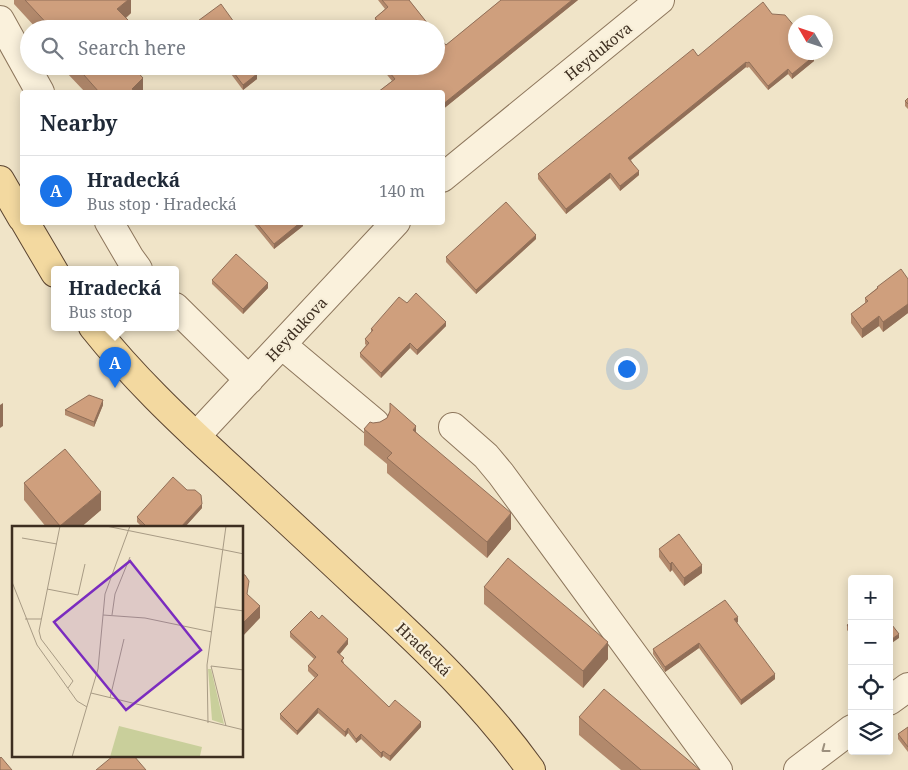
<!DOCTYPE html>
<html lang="en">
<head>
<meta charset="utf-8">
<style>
  :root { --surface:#fff; --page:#f2f2f3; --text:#1f2937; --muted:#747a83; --line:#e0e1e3; --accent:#1a73e8 }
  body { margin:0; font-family:"Noto Serif",serif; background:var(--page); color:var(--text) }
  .controls { position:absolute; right:15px; bottom:15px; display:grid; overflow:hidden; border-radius:5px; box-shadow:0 2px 12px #0003 }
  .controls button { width:45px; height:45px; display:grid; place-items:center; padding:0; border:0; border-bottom:1px solid var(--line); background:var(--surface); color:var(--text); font:25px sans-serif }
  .compass { position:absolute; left:788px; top:15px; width:45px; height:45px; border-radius:50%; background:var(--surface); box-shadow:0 2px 12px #0003; rotate:309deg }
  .you { position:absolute; left:626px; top:368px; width:18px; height:18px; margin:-12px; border:4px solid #fff; border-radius:50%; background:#1a73e8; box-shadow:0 0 0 8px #1a73e833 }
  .badge { display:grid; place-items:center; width:32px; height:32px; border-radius:50%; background:var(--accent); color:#fff; font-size:16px; font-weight:700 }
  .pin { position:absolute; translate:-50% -41px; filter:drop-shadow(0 1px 2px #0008) }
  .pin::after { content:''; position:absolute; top:26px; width:18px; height:15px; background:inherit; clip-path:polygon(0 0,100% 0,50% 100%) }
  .popup { position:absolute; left:51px; top:266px; width:128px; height:65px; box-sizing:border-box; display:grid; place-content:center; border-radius:5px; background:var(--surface); filter:drop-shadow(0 1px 4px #0005); font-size:16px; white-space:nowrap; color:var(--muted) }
  .popup b { font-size:19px; color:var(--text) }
  .popup::after { content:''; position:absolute; left:50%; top:100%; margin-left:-10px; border:10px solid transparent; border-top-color:var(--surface) }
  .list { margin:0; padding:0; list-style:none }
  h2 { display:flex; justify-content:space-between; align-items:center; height:65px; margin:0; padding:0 20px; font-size:21px }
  h2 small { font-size:16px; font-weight:400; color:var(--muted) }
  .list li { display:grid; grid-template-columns:32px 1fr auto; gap:15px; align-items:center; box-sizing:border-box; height:70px; padding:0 20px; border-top:1px solid var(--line) }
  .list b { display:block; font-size:19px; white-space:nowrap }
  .list p { margin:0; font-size:16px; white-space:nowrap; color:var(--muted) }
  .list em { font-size:16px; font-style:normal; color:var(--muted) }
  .icon { flex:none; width:28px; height:28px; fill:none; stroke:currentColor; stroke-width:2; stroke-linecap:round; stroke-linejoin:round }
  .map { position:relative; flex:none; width:908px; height:770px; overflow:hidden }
  .search { position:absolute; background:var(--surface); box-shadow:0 2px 12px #0003; left:20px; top:20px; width:425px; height:55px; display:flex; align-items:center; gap:12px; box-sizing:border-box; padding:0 18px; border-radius:28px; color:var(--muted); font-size:19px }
  .panel { position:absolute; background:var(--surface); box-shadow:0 2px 12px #0003; left:20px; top:90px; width:425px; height:135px; border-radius:5px }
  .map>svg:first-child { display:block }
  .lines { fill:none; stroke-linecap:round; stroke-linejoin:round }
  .minor-casing { stroke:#8d765c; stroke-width:30 }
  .major-casing { stroke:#5b4430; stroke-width:30 }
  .minor { stroke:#faf1dc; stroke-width:28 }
  .major { stroke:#f3d9a0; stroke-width:28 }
  .wall { fill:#b2896c }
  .shaded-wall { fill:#916f58 }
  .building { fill:#cf9f7d; stroke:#916f58 }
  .oneway { stroke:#9c907e }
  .labels { text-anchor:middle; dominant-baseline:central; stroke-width:4.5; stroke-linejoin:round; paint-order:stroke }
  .street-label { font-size:15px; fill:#3d2e20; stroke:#f7eed8 }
  .inset-road { fill:none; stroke:#a89b85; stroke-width:1 }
  .view { fill:#7b2cbf; fill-opacity:0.15; stroke:#7b2cbf; stroke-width:2.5 }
  .inset-edge { fill:none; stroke:#3d2e20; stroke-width:2.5 }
</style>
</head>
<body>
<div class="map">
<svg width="908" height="770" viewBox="0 0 908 770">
  <rect width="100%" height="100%" fill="#f0e4c8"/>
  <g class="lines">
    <g class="minor-casing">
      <path id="minor" d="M0,20L40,92
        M442,178L660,0
        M109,222L130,258L138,269
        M175,307L249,380
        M282,345L375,423
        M453,427L486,456L501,474L718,770
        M196,436L396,222
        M889,701L908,687
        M798,770L852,729"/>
    </g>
    <g class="major-casing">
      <path id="major" d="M0,180L22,218
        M25,222L55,273
        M93,327C132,376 178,420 224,462C271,505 317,548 363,591C424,647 483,703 531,770"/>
    </g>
    <use href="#minor" class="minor"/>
    <use href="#major" class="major"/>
  </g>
  <path class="wall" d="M14,0H131V13L126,18L129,29H37L14,4Z
    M378,0H409L432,29H380L375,23V18L385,9Z
    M501,0H578L442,110V92H378L392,81L380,66H436V34L446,45Z
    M772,14L814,61L792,79L788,74L768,90L749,67L747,68L746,67L631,160L639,175L620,191L610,178L566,214L538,179V174L698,56Z
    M66,66H132L143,92H85L66,72Z
    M225,66H251L257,79L243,90Z
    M908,98V109L905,106V101Z
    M252,222H303V226L274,249Z
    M536,239L476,294L446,262V257Z
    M908,279V313L883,332L879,326L862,338L851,323V314L865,303V298L877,288V287Z
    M212,280L268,288L243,314L212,284Z
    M407,303L446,326L417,355L410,348L381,378L360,357V353L366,345L365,344V339L371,332V329Z
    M390,403L416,432L511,529L487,558L387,473V464L364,445V429L373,423L380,422L387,418L390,412Z
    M103,405L94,427L65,415V410Z
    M24,483L101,510L80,528H47L24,500Z
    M202,508L184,528H143L137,522V517Z
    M659,549L702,573L684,586L672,570L670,572L659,557Z
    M484,587L608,659L583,688L484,604Z
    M738,622L737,623L775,679L741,705L699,648L665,672L653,654V649Z
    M852,622V636L847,630V625Z
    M290,632L348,644L340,654L344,663L343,664L389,707L421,727L390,761L383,756L381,758L361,739L356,743L348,733L345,737L318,713L297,735L280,719V714L315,678L308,671V666L314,659L290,637Z
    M579,717L700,770H621L579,735Z
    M908,727V752L898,739V734Z"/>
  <path class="shaded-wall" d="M128,0H131V13L117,25V9Z
    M572,0H578L442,110V105Z
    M129,21V29H121Z
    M814,56V61L792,79V74Z
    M746,62V67L628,162V158Z
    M788,69V74L768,90V86Z
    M257,74V79L243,90V85Z
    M143,78V92H132V89Z
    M639,171V175L620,191V186Z
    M610,173V178L566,214V209Z
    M301,222H303V226L274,249V244Z
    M536,235V239L476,294V290Z
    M268,283V288L243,314V309Z
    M908,304V313L883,332V322Z
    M879,316V326L862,338V329Z
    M446,322V326L417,355V350Z
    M410,343V348L381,378V373Z
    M103,400V405L94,427V422Z
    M3,403V426L0,428V405Z
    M416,426V441L413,430Z
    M101,492V510L80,528H60V526Z
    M202,504V508L184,528H180Z
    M511,513V529L487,558V542Z
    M672,562V570L670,572V564Z
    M702,565V573L684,586V578Z
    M260,606V618L242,637V624Z
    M738,617V622L734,624V619Z
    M899,634V638L889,645V641Z
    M348,639V644L337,657V652Z
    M608,642V659L583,688V671Z
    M699,643V648L665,672V667Z
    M775,674V679L741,705V700Z
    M318,708V713L297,735V731Z
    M421,722V727L390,761V756Z
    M348,728V733L345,737V732Z
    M361,734V739L356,743V739Z
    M383,751V756L381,758V753Z"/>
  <path class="building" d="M25,0H128L117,9L129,21L121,29H52Z
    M382,0H409L432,29H384L375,18L388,7Z
    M501,0H572L442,105V92H378L395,79L384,66H436V34L446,45Z
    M763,2L772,14L785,15L796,28V52H812L814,56L792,74L788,69L768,86L749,62L747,63L746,62L628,158L639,171L620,186L610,173L566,209L538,174L693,49L698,56Z
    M221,4L239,29H187Z
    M76,66H132L143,78L132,89L136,92H99Z
    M229,66H251L257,74L243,85Z
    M908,98V104L905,101Z
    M506,202L536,235L476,290L446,257Z
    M256,222H301L274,244Z
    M236,254L268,283L243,309L212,280Z
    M901,269L908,279V304L883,322L879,316L862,329L851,314L868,301L865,298L878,288L877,287Z
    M416,293L446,322L417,350L410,343L381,373L360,353L369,343L365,339L373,330L371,329L399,297L407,303Z
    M89,395L103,400L94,422L65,410Z
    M390,403L416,426L413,430L511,513L487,542L387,458L392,453L364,429L370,422L373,423L380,422L387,418L390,411Z
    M65,449L101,492L60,526L24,483Z
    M173,477L187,490H195L201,495L202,504L180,528H148L137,517Z
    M679,534L702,565L684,578L672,562L670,564L659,549Z
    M508,558L608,642L583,671L484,587Z
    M242,574L245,575L249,581L247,594L260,606L242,624Z
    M725,600L738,617L734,619L775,674L741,700L699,643L665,667L653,649Z
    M311,611L319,619L322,615L348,639L337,652L344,658L341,661L389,707L395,700L421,722L390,756L383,751L381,753L361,734L356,739L348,728L345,732L318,708L297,731L280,714L318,675L308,666L316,657L290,632Z
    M889,621L899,634L889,641Z
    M852,622V631L847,625Z
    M604,689L700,770H641L579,717Z
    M908,727V747L898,734Z
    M113,756H134L146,770H96Z
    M1,757L12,770H0V758Z"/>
  <defs><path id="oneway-chevron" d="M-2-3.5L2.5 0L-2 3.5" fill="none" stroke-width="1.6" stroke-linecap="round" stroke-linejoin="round" transform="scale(1.25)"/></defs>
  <use class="oneway" href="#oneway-chevron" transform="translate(825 749) rotate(143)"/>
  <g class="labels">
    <g class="street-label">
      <text transform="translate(598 51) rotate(-39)">Heydukova</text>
      <text transform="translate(296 329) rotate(-47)">Heydukova</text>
      <text transform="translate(424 649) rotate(44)">Hradecká</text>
    </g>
  </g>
  <g transform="translate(12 526)">
    <rect width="231" height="231" fill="#f0e4c8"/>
    <path d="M196,143H199L212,198L200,194ZM107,200L190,221L188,230L194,231H98Z" fill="#c9cf9b"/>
    <path class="inset-road" d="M48,0L27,105L29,113L61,155L56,162M94,0L232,28M10,12L45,18M0,56L25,119L65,175L75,181M35,63L66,69L73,38M203,81L232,85M91,89L133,92L200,106M100,89L103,68L118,31M13,93H29M199,140L214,200M199,140L232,144M79,167L232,204M98,172L112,113M196,197L195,139L214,0M60,231L86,143L93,68L118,0"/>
    <path class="view" d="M118,35L189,124L114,184L42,96Z"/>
    <rect width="231" height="231" class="inset-edge"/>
  </g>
</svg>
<div class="controls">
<button>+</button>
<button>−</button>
<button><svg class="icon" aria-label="locate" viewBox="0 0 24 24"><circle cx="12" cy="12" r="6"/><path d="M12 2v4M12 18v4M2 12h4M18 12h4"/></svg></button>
<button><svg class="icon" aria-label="layers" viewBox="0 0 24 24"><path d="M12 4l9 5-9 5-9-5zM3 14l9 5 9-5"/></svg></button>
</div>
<svg class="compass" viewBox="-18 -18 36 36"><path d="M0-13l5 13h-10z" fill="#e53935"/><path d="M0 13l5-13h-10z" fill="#747a83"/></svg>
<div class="you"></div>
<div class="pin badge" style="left:115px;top:388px">A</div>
<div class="popup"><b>Hradecká</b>Bus stop</div>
<div class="search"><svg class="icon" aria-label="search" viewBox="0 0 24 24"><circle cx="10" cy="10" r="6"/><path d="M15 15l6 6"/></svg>Search here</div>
<section class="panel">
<h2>Nearby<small></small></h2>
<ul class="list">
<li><span class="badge">A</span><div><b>Hradecká</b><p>Bus stop · Hradecká</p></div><em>140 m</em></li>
</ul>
</section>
</div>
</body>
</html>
